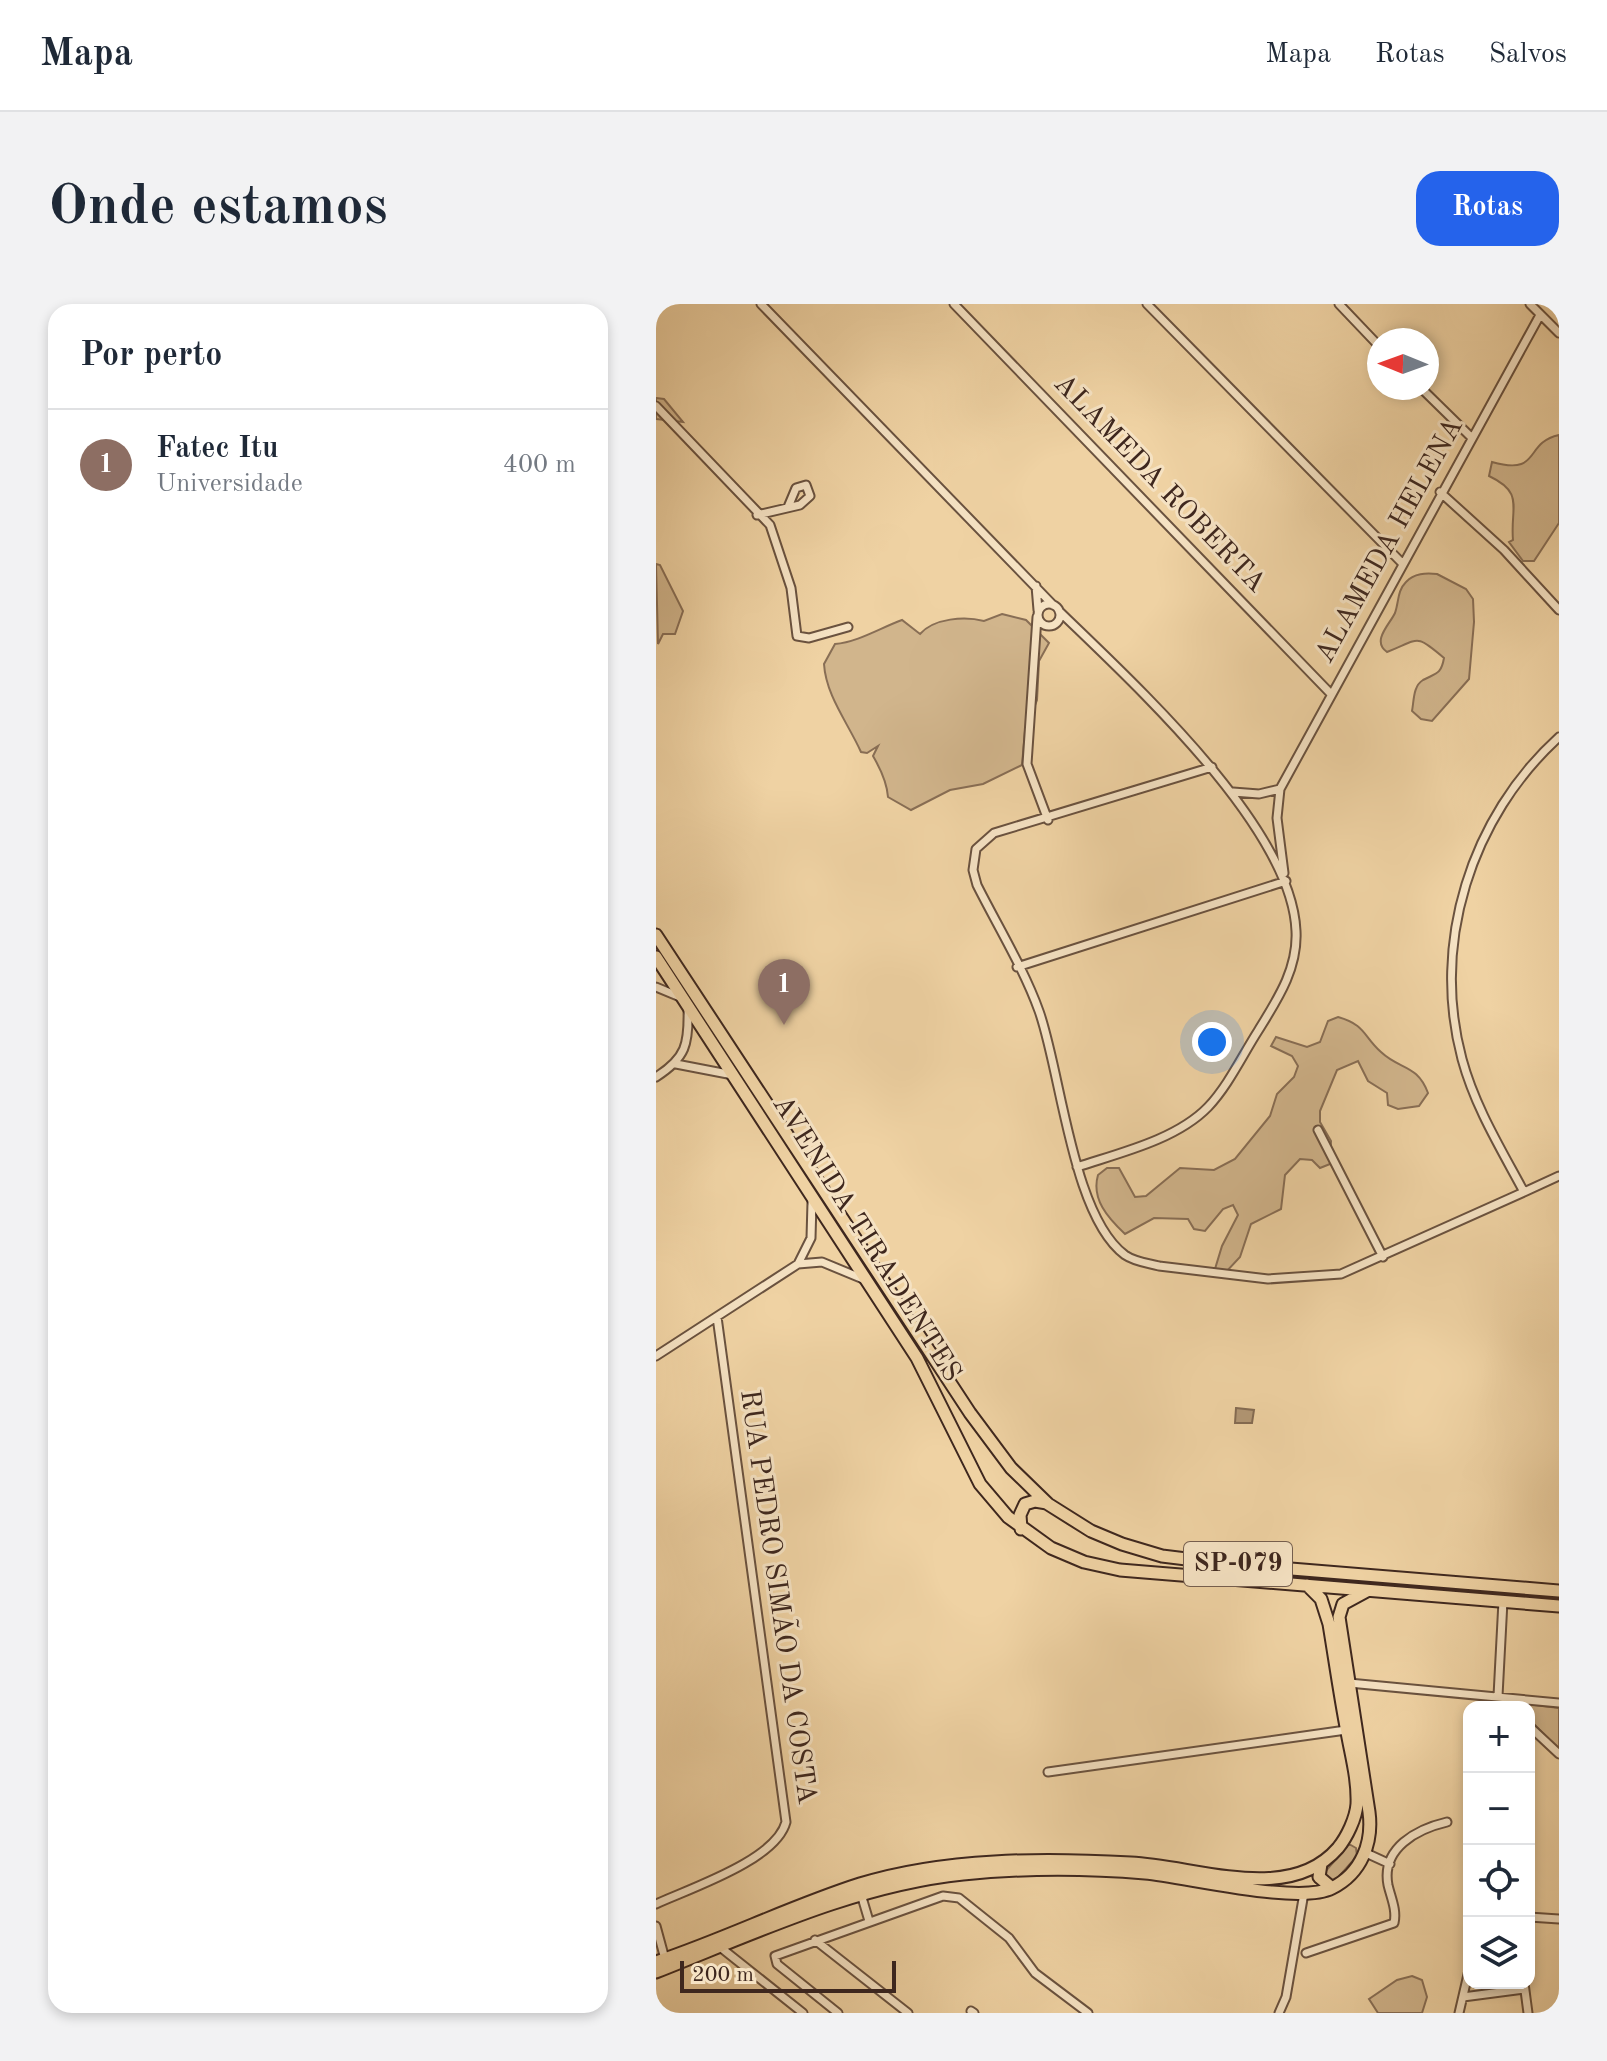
<!DOCTYPE html>
<html lang="pt">
<head>
<meta charset="utf-8">
<style>
  :root { --surface:#fff; --page:#f2f2f3; --text:#1f2937; --muted:#747a83; --line:#e0e1e3; --accent:#2563eb }
  body { margin:0; font-family:"Old Standard TT",serif; background:var(--page); color:var(--text) }
  .controls { position:absolute; right:24px; bottom:24px; display:grid; overflow:hidden; border-radius:16px; box-shadow:0 4px 12px #0003 }
  .controls button { width:72px; height:72px; display:grid; place-items:center; padding:0; border:0; border-bottom:2px solid var(--line); background:var(--surface); color:var(--text); font:40px sans-serif }
  .compass { position:absolute; left:711px; top:24px; width:72px; height:72px; border-radius:50%; background:var(--surface); box-shadow:0 4px 12px #0003; rotate:271deg }
  .scale { position:absolute; left:24px; bottom:20px; width:216px; box-sizing:border-box; padding-left:8px; border:4px solid #3e271e; border-top:0; font-size:22px; line-height:28px; white-space:nowrap; color:#3e271e; -webkit-text-stroke:6px #f5e2c3; paint-order:stroke }
  .you { position:absolute; left:556px; top:738px; width:28px; height:28px; margin:-20px; border:6px solid #fff; border-radius:50%; background:#1a73e8; box-shadow:0 0 0 12px #1a73e833 }
  .badge { display:grid; place-items:center; width:52px; height:52px; border-radius:50%; background:var(--accent); color:#fff; font-size:26px; font-weight:700 }
  .pin { position:absolute; translate:-50% -66px; filter:drop-shadow(0 2px 4px #0008) }
  .pin::after { content:''; position:absolute; top:42px; width:28px; height:24px; background:inherit; clip-path:polygon(0 0,100% 0,50% 100%) }
  .list { margin:0; padding:0; list-style:none }
  h2 { display:flex; justify-content:space-between; align-items:center; height:104px; margin:0; padding:0 32px; font-size:34px }
  h2 small { font-size:26px; font-weight:400; color:var(--muted) }
  .list li { display:grid; grid-template-columns:52px 1fr auto; gap:24px; align-items:center; box-sizing:border-box; height:112px; padding:0 32px; border-top:2px solid var(--line) }
  .list b { display:block; font-size:30px; white-space:nowrap }
  .list p { margin:0; font-size:26px; white-space:nowrap; color:var(--muted) }
  .list em { font-size:26px; font-style:normal; color:var(--muted) }
  .icon { flex:none; width:44px; height:44px; fill:none; stroke:currentColor; stroke-width:2; stroke-linecap:round; stroke-linejoin:round }
  .map { position:relative; flex:none; width:903px; height:1709px; overflow:hidden; border-radius:24px }
  header { display:flex; align-items:center; gap:48px; box-sizing:border-box; height:112px; padding:0 40px; background:var(--surface); border-bottom:2px solid var(--line) }
  header strong { font-size:38px }
  nav { display:flex; gap:44px; margin-inline-start:auto; font-size:28px }
  .intro { display:flex; align-items:center; justify-content:space-between; box-sizing:border-box; height:192px; padding:0 48px }
  h1 { margin:0; font-size:56px }
  .button { padding:20px 36px; border-radius:24px; background:var(--accent); color:#fff; font-size:28px; font-weight:700 }
  main { display:flex; gap:48px; padding:0 48px }
  aside { flex:1; background:var(--surface); border-radius:24px; box-shadow:0 4px 12px #0003 }
  .map>svg:first-child { display:block }
  .green { fill:#d1b58c; stroke:#886e55; stroke-width:2 }
  .water { fill:#b39876; stroke:#846b53; stroke-width:2 }
  .lines { fill:none; stroke-linecap:round; stroke-linejoin:round }
  .minor-casing { stroke:#6a523f; stroke-width:11 }
  .primary-casing { stroke:#3e271e; stroke-width:15 }
  .minor { stroke:#f5e2c3; stroke-width:7 }
  .primary { stroke:#efd2a3; stroke-width:11 }
  .labels { text-anchor:middle; dominant-baseline:central; stroke-width:6; stroke-linejoin:round; paint-order:stroke }
  .shield { fill:#f5e2c3; stroke:#755f50; stroke-width:2 }
  .shield-label { font-size:26px; font-weight:bold; fill:#3e271e }
  .street-label { font-size:28px; fill:#3e271e; stroke:#f5e2c3 }
</style>
</head>
<body>
<header>
<strong>Mapa</strong>
<nav><a>Mapa</a><a>Rotas</a><a>Salvos</a></nav>
</header>
<div class="intro"><h1>Onde estamos</h1><a class="button">Rotas</a></div>
<main>
<aside>
<h2>Por perto<small></small></h2>
<ul class="list">
<li><span class="badge" style="background:#8d6e63">1</span><div><b>Fatec Itu</b><p>Universidade</p></div><em>400 m</em></li>
</ul>
</aside>
<div class="map">
<svg width="903" height="1709" viewBox="0 0 903 1709">
  <rect width="100%" height="100%" fill="#efd2a3"/>
  <filter id="stains"><feTurbulence type="fractalNoise" baseFrequency=".0025" numOctaves="4"/><feColorMatrix values="0 0 0 0 .2 0 0 0 0 .09 0 0 0 0 .02 0 0 0 .5 -.17"/></filter>
  <radialGradient id="worn" r=".72"><stop offset=".6" stop-color="#630" stop-opacity="0"/><stop offset="1" stop-color="#630" stop-opacity=".3"/></radialGradient>
  <path class="green" d="M0,94L8,95L27,118L0,115Z
    M903,131V219L878,257H867L853,238L857,236C854,203 869,189 833,172L836,158C886,172 867,139 903,131Z
    M0,260L4,261L27,307L19,330H7L2,340Z
    M781,270L810,285L817,295L818,318L813,375L776,417L765,415L756,407C758,397 757,382 767,376C780,369 785,371 788,354C759,329 764,335 731,348C715,337 734,320 739,309C743,298 741,287 750,278C758,269 770,269 781,270Z
    M346,310L370,316L393,339L383,357L381,396L369,427L366,461L327,480L294,486L255,506L232,493C231,479 224,464 217,452L222,442L211,449L205,448C192,419 170,392 168,360L179,340C202,338 224,324 246,316L264,330C278,314 309,312 328,317Z
    M682,713C710,721 707,732 725,748C744,766 761,760 772,789L763,802L742,805L732,801L731,789L712,777L702,757L681,766L664,807V818L675,837L674,860L664,864L656,856L644,855L629,871L625,905L595,920L584,953L569,969L559,965L566,942L582,911L577,901L567,905L549,927L538,925L532,915L498,914L469,930C452,914 435,895 442,871L451,864H463L479,893L490,892L524,864L558,866L579,855L614,812L621,790L638,773L642,762L636,752L615,742L620,733L651,743L664,738L672,717Z
    M863,1399L903,1404V1446L873,1415V1403H861Z
    M693,1540L700,1544L701,1552L679,1577H671L668,1569Z
    M756,1672L766,1676L771,1693L766,1709H722L713,1695L741,1676Z"/>
  <path class="water" d="M580,1104L598,1106L596,1119H579Z"/>
  <g class="lines">
    <g class="minor-casing">
      <path id="minor" d="M105,0L397,301
        M298,0L675,390
        M491,0L746,259
        M683,0L723,42
        M874,0L903,29
        M765,84L815,133
        M0,102L114,221L135,284L141,332L153,334L192,323
        M784,188L848,246L903,306
        M101,211L144,201L154,192L150,181L140,184L132,203
        M380,282L382,306
        M382 311a11 11 0 1 1 22 0a11 11 0 1 1-22 0Z
        M403,307C476,378 636,523 640,627C642,665 621,696 602,727C586,752 572,782 552,803C520,836 463,849 421,863
        M381,313L371,460L392,516
        M556,463L338,529L320,545L317,566L321,581C341,621 368,665 383,707C405,768 416,912 469,951C479,958 492,959 503,962L612,975L685,970L868,888C845,845 819,803 806,755C775,639 815,513 903,433
        M577,488L603,490L624,485
        M628,569L621,514L624,485L884,11
        M361,663L630,577
        M0,683L24,693
        M20,760L77,771
        M0,773C30,754 33,740 32,705
        M662,826L727,953
        M868,888L903,872
        M142,960L155,934L156,898
        M0,1052L142,960L166,958L207,975
        M693,1379L903,1399
        M842,1392L847,1297
        M873,1422L903,1450
        M392,1468L690,1426
        M710,1549L734,1560
        M205,1590L213,1617
        M0,1600C35,1584 120,1556 130,1518L61,1013
        M873,1613L903,1615
        M0,1622L9,1655
        M159,1636L252,1709
        M64,1643L147,1709
        M650,1649L738,1619C741,1606 735,1594 732,1581C725,1544 761,1525 791,1518
        M868,1679L872,1709
        M807,1693L868,1685
        M315,1707L318,1709
        M182,1709L121,1660L119,1652L287,1592L303,1594L353,1634L379,1669L432,1709
        M623,1709L630,1693L648,1589
        M803,1709L813,1666"/>
    </g>
    <g class="primary-casing">
      <path id="primary" d="M0,631L314,1109L355,1164L392,1200L435,1227L466,1240L506,1252L563,1259L903,1287
        M0,653L261,1054L324,1180L352,1213L395,1244L428,1258L464,1266L903,1302
        M365,1225L364,1211L369,1200L379,1197L391,1199
        M665,1560L663,1573L676,1584
        M0,1658C69,1635 135,1602 204,1580C288,1554 388,1554 475,1559C540,1562 633,1601 682,1544C691,1533 700,1514 701,1500C702,1475 695,1451 691,1428C684,1392 679,1356 673,1320L665,1295L651,1281
        M0,1668C99,1629 200,1581 307,1570C366,1564 430,1564 489,1569C531,1573 643,1601 676,1584C706,1569 717,1538 713,1508L683,1313L687,1300L711,1287"/>
    </g>
    <use href="#minor" class="minor"/>
    <use href="#primary" class="primary"/>
  </g>
  <g class="labels">
    <rect class="shield" x="528" y="1238" width="108" height="44" rx="6"/>
    <g class="shield-label">
      <text x="582" y="1260">SP-079</text>
    </g>
    <g class="street-label">
      <text transform="translate(503 180) rotate(46)">ALAMEDA ROBERTA</text>
      <text transform="translate(734 237) rotate(-61)">ALAMEDA HELENA</text>
      <text transform="translate(210 935) rotate(58)">AVENIDA TIRADENTES</text>
      <text transform="translate(121 1293) rotate(82)">RUA PEDRO SIMÃO DA COSTA</text>
    </g>
  </g>
  <rect width="100%" height="100%" filter="url(#stains)"/>
  <rect width="100%" height="100%" fill="url(#worn)"/>
</svg>
<div class="controls">
<button>+</button>
<button>−</button>
<button><svg class="icon" aria-label="locate" viewBox="0 0 24 24"><circle cx="12" cy="12" r="6"/><path d="M12 2v4M12 18v4M2 12h4M18 12h4"/></svg></button>
<button><svg class="icon" aria-label="layers" viewBox="0 0 24 24"><path d="M12 4l9 5-9 5-9-5zM3 14l9 5 9-5"/></svg></button>
</div>
<svg class="compass" viewBox="-18 -18 36 36"><path d="M0-13l5 13h-10z" fill="#e53935"/><path d="M0 13l5-13h-10z" fill="#747a83"/></svg>
<div class="scale">200 m</div>
<div class="you"></div>
<div class="pin badge" style="left:128px;top:721px;background:#8d6e63">1</div>
</div>
</main>
</body>
</html>
